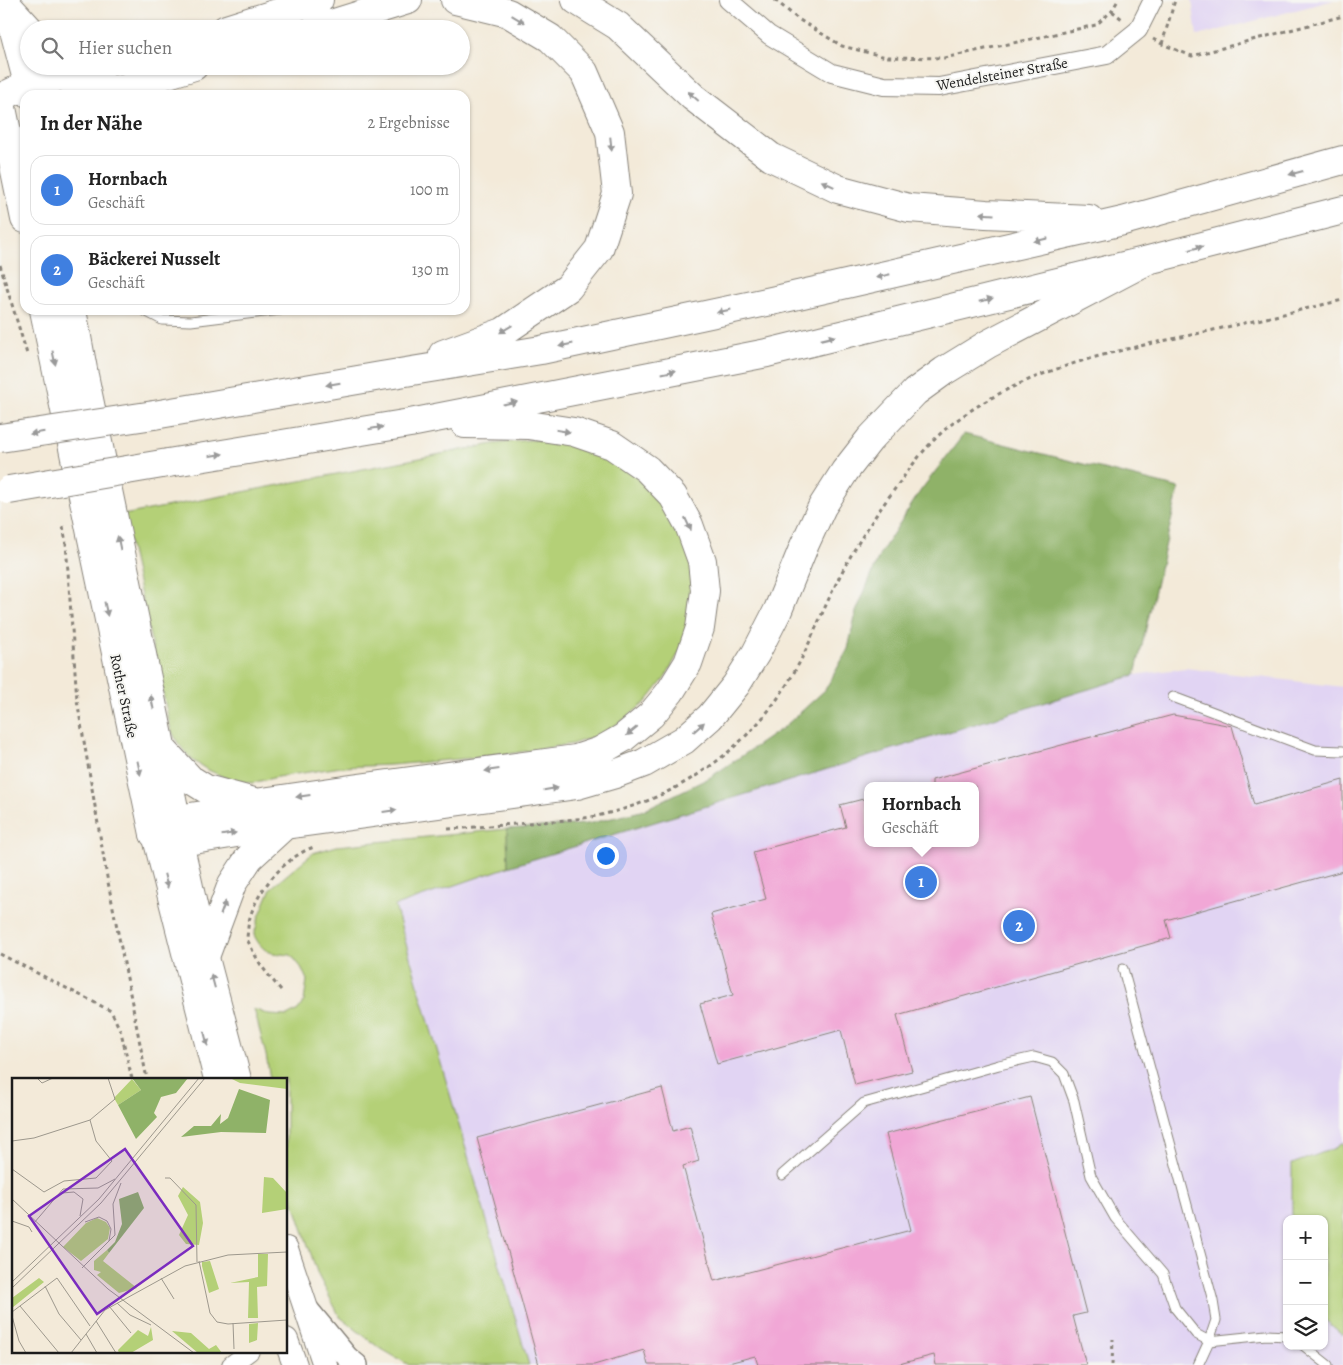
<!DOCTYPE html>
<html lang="de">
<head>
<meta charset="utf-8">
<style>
  :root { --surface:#fff; --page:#f6f6f6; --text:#222; --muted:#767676; --line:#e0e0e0; --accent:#b45309 }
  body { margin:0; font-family:Alegreya,serif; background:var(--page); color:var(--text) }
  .controls { position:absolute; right:15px; bottom:15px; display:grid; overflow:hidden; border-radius:10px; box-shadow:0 1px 4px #0004 }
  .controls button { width:45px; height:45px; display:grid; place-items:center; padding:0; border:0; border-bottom:1px solid var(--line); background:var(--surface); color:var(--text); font:25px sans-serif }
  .you { position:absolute; left:605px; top:855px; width:18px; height:18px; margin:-12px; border:4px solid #fff; border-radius:50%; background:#1a73e8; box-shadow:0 0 0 8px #1a73e833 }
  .badge { display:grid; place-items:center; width:32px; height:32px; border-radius:50%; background:var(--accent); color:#fff; font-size:16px; font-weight:700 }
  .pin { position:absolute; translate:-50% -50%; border:2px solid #fff; box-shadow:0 1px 5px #0006 }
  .popup { position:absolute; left:864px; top:782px; width:115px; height:65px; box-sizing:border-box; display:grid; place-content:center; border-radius:10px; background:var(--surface); filter:drop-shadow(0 1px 4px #0005); font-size:16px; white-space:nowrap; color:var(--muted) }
  .popup b { font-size:19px; color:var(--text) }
  .popup::after { content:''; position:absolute; left:50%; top:100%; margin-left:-10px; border:10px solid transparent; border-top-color:var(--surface) }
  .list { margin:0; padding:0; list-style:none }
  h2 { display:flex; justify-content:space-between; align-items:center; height:65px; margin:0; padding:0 20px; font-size:21px }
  h2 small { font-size:16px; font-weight:400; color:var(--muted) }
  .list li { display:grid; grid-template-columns:32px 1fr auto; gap:15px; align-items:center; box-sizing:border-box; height:70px; margin:0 10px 10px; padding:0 10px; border:1px solid var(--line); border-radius:15px }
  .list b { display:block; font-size:19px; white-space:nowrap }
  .list p { margin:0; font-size:16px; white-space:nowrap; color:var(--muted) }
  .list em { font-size:16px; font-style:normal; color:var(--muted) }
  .icon { flex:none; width:28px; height:28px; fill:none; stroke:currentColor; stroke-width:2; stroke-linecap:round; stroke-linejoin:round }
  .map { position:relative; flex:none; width:1343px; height:1365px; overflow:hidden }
  .search { position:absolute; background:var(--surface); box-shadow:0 1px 4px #0004; left:20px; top:20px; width:450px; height:55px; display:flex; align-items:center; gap:12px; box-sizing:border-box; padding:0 18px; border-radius:28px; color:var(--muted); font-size:19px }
  .panel { position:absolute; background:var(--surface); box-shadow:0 1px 4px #0004; left:20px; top:90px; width:450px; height:225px; border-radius:15px }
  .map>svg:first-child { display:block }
  .built { fill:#e1d4f3; fill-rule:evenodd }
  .green { fill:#b4d077; stroke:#68764a }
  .forest { fill:#8fb268; stroke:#566742 }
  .building { fill:#f1a7d6 }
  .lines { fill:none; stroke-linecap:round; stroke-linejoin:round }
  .service-casing { stroke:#88837a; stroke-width:11 }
  .minor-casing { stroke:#88837a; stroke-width:20 }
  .tertiary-casing { stroke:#88837a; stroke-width:24 }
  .secondary-casing { stroke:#88837a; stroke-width:26 }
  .primary-casing { stroke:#88837a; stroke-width:30 }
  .motorway-casing { stroke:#88837a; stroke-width:30 }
  .path { stroke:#88837a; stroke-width:3; stroke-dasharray:4 4; stroke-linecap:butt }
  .service { stroke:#fff; stroke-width:9 }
  .minor { stroke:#fff; stroke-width:18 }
  .tertiary { stroke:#fff; stroke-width:21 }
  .secondary { stroke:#fff; stroke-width:24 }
  .primary { stroke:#fff; stroke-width:28 }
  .motorway { stroke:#fff; stroke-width:28 }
  .motorway-bridge-casing { stroke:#88837a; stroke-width:30; stroke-linecap:butt }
  .motorway-bridge { stroke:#fff; stroke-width:28 }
  .oneway { fill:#999 }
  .labels { text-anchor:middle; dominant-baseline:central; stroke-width:4; stroke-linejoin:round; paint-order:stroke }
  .street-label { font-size:15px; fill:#1c1c1c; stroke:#f6f6f2 }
  .inset-road { fill:none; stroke:#9d988d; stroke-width:1 }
  .view { fill:#7b2cbf; fill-opacity:0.15; stroke:#7b2cbf; stroke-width:2.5 }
  .inset-edge { fill:none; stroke:#1c1c1c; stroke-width:2.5 }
</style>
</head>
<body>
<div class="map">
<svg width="1343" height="1365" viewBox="0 0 1343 1365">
  <rect width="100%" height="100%" fill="#f6f6f2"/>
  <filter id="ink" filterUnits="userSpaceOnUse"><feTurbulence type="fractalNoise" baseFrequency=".02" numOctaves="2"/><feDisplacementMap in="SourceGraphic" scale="10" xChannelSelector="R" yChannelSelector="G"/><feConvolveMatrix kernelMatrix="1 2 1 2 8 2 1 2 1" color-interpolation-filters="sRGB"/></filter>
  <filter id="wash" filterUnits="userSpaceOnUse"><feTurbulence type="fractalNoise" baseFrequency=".0096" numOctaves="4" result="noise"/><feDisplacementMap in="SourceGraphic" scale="20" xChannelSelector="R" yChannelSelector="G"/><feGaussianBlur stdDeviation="1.12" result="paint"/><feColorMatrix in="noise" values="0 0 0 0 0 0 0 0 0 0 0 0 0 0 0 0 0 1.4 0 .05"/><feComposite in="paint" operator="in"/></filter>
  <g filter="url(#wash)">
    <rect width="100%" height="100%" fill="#f3ead9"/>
    <path class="built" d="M1192,0H1334L1197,36Z
      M1185,668L1343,687V1365H529L395,905L508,867L1135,675ZM867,786H975V843H867ZM1287,1219H1324V1346H1287Z"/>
    <path class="green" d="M528,440H561L597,451L627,469L661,499L680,532L691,562L693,600L682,647L665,678L646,702L622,721L599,735L572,744L495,756L391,765L341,767L277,777L252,783L228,779L206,769L192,760L178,743L171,730L123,515L493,444Z
      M507,829L508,867L395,906L529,1365H409L378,1347L340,1317L318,1275L286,1180V1079H270L266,1055L254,1009L269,1015L287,1016L298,1010L304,1001L307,980L301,967L291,955C272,953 264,955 254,935L259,917L271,888L313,853L337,846Z
      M1343,1142V1335L1324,1319V1219H1292V1164L1335,1148Z"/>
    <path class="forest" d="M964,434L1179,488L1135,675L508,867L507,829L587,824L641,811L709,778L783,728L825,690L848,649L856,612L880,554L921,490Z"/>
    <g id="blocks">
      <path class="building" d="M1173,715L1232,726L1254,805L1343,780V871L1166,920L1171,938L897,1015L912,1071L855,1085L841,1030L717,1064L700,1004L733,995L711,914L766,899L753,852L846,827L840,805L867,798V843H975V786H932V780Z
        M662,1088L673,1131L690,1126L699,1161L683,1166L714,1281L911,1230L886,1134L1030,1097L1086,1313L1073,1316L1086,1365H936L934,1355L895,1365H758L755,1356L721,1365H648L644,1350L594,1365H539L477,1138Z"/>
    </g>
  </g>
  <g filter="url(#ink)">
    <use href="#blocks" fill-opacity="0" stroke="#88837a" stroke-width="1"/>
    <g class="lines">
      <g class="service-casing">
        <path id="service" d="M143,310L162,320L191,321L280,310
          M1173,697L1315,750L1343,751
          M1123,969L1213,1301L1216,1320L1209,1341L1198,1365
          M782,1175L864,1103L999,1065L1034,1057L1052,1062L1064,1074L1074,1101L1091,1176L1115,1218L1163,1274L1175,1308L1196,1334L1209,1341L1266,1335L1287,1336
          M1304,1346L1328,1365"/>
      </g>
      <g class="minor-casing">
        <path id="minor" d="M728,0L769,35L832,73L884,86L939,87L1107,55L1138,30L1153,0
          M231,1365L250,1351"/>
      </g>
      <g class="tertiary-casing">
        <path id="tertiary" d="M309,1311L347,1357L357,1365"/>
      </g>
      <g class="secondary-casing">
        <path id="secondary" d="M154,834L216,1079
          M181,842L206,954L239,1079
          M286,1249L325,1365
          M286,1340L295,1365"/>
      </g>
      <g class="primary-casing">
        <path id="primary" d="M6,0L31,95
          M0,98L25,219
          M44,310L154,834
          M72,310L84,375L181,842"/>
      </g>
      <g class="motorway-casing">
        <path id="motorway" d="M576,0L618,26L693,97L771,157L838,189L909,208L986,214L1089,219
          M7,5L29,29
          M226,29L319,0
          M315,29L408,0
          M75,95L126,87L194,66
          M0,98L29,84L45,81L102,66
          M443,354L503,332L568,288L599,249L617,194L610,132L584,72L550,38L508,13L455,0
          M154,415L381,376L541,350L776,300L1123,221L1343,160
          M168,463L410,423L767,353L1148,260L1343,210
          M163,750L190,779L206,789L254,802
          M154,834L181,842L285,825L577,785L615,774L644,763L684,740L710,717L736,685L756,653L778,610L804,546L822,507L845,471L870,439L915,392L944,371L988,344L1148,260
          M154,834L177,819L210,814L255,803L351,789L576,759L600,751L623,738L651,715L670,692L688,663L700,628L705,591L702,561L689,525L673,496L647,469L612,445L574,432L528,425L465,424
          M206,954L232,884L249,858L285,825"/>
      </g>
      <path class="path" d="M775,0L798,19L842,46L886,57L944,58L1096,25L1112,11L1118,0
        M1112,11L1122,19
        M1153,39L1162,44L1192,56L1343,16
        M1162,44L1175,0
        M0,265L27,354
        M63,526L66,543L77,700L107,877L147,1079
        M448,829C480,827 512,824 543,822C565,820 588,819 609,813C683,795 750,746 789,681C807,652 818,621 833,590C851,552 874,516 900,482C914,462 929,443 948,427C1018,371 1105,353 1191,335C1241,324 1292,312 1343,300
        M0,954L111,1011L121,1032L132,1079
        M281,990C269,976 260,966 252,949C251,946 248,942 247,939C247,935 248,931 248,927C252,895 284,857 314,847
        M1112,1365L1113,1339"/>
      <use href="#service" class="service"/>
      <use href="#minor" class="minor"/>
      <use href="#tertiary" class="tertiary"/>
      <use href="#secondary" class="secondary"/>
      <use href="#primary" class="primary"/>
      <use href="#motorway" class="motorway"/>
      <g class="motorway-bridge-casing">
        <path id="motorway-bridge" d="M0,438L154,415
          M9,490L168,463"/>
      </g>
      <use href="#motorway-bridge" class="motorway-bridge"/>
    </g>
    <defs><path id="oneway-solid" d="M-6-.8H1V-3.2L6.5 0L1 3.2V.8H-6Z" transform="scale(1.25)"/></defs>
    <g class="oneway">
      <use href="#oneway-solid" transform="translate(518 19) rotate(31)"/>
      <use href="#oneway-solid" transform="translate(693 96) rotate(-139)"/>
      <use href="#oneway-solid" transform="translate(611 144) rotate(84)"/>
      <use href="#oneway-solid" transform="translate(1296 173) rotate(165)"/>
      <use href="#oneway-solid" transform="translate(828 184) rotate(-155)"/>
      <use href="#oneway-solid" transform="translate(987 214) rotate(-176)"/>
      <use href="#oneway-solid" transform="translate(1041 240) rotate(167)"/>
      <use href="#oneway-solid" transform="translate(1196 248) rotate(-15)"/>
      <use href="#oneway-solid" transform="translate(883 276) rotate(167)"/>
      <use href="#oneway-solid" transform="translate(986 300) rotate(-14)"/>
      <use href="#oneway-solid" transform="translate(724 311) rotate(168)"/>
      <use href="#oneway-solid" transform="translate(506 329) rotate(149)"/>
      <use href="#oneway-solid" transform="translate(828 338) rotate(-14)"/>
      <use href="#oneway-solid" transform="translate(566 345) rotate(168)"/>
      <use href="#oneway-solid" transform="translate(54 358) rotate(78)"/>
      <use href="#oneway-solid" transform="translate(669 372) rotate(-11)"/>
      <use href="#oneway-solid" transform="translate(333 384) rotate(170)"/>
      <use href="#oneway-solid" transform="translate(510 403) rotate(-11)"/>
      <use href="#oneway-solid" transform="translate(376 428) rotate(-9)"/>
      <use href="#oneway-solid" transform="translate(563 431) rotate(9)"/>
      <use href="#oneway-solid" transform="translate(37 433) rotate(171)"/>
      <use href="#oneway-solid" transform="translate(216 455) rotate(-9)"/>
      <use href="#oneway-solid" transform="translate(688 524) rotate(65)"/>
      <use href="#oneway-solid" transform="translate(119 543) rotate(-102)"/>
      <use href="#oneway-solid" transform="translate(106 609) rotate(78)"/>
      <use href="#oneway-solid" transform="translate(152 702) rotate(-102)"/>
      <use href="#oneway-solid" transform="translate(699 727) rotate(-42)"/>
      <use href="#oneway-solid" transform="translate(632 731) rotate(140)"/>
      <use href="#oneway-solid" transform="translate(139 768) rotate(78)"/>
      <use href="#oneway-solid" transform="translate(492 770) rotate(172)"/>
      <use href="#oneway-solid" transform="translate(551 789) rotate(-9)"/>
      <use href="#oneway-solid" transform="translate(303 796) rotate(172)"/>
      <use href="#oneway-solid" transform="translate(390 811) rotate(-8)"/>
      <use href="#oneway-solid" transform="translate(229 834) rotate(-9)"/>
      <use href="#oneway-solid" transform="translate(166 881) rotate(76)"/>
      <use href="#oneway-solid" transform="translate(223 908) rotate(-70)"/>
      <use href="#oneway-solid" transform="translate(213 981) rotate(-105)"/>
      <use href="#oneway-solid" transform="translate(206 1039) rotate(76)"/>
    </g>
  </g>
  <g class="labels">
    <g class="street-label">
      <text transform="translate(1002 74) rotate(-10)">Wendelsteiner Straße</text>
      <text transform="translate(124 696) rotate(78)">Rother Straße</text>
    </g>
  </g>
  <g transform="translate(12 1078)">
    <rect width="275" height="275" fill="#f3ead9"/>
    <path d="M218,0H274L275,11L228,5ZM120,1L129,12L106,27L102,20ZM252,99L261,100L275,115V131L250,135ZM171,109L188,124L191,145L187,167L174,166L167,157L176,137L166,118ZM85,140L94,144L98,150L96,161L69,183L51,169L74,145ZM95,172L97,175L91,183L125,210L107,215L85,197L89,194L82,192V183ZM246,176H256L255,208L245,209L246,240H236L237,204L218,205L246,199ZM198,183L207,211L197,215L190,188V184ZM27,200L32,204L0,230V220ZM246,245L245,262L237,265V246ZM139,249L141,262L119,275H107L106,272L126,252L136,258ZM160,253L179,255L197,271L204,267L210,275H186Z" fill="#b4d077"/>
    <path d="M120,0H176L164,15L149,19L142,35L145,39L124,61L106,27L129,12ZM227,11L258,22L254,55L209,54L169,59L182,48H199L209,36L208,46L216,40ZM126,114L132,130L97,175L95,172L103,164L110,146L107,121Z" fill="#8fb268"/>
    <path class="inset-road" d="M25,0L30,5L41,0M0,63L22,60L78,42L103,21L96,0M0,91L32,114L52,103L84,100L100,83L84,63L78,42M153,100H158L184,127L185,184M50,115L62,114L71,121L68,138M0,121L96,211L182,275M0,143L17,149L20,154M73,144L87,139L95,143L99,151L97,163M22,145L51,111L86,110L103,101M187,183L198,235L205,244L216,246L275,242M70,190L103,157L101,126L109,105M149,200L162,221M0,204L87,121L187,0M33,208L47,236L69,262M0,210L89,125L193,0M105,225L118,237L139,247M8,228L47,275M97,228L119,255M0,234L45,200L78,248M0,238L7,263L14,275M84,243L104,275M221,245L222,271M74,256L85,275M59,275L93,232L173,188L216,177L275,174"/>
    <path class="view" d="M113,71L181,168L85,236L17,138Z"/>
    <rect width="275" height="275" class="inset-edge"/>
  </g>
</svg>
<div class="controls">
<button>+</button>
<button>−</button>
<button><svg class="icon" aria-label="layers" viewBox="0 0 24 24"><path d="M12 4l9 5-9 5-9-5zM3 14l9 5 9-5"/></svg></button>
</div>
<div class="you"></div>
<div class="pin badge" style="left:921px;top:882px;background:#3f7fe0">1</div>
<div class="popup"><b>Hornbach</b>Geschäft</div>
<div class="pin badge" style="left:1019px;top:926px;background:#3f7fe0">2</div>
<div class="search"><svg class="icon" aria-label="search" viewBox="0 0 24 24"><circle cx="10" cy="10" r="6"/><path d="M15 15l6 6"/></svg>Hier suchen</div>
<section class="panel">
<h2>In der Nähe<small>2 Ergebnisse</small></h2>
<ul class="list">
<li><span class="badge" style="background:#3f7fe0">1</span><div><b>Hornbach</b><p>Geschäft</p></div><em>100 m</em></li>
<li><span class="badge" style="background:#3f7fe0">2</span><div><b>Bäckerei Nusselt</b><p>Geschäft</p></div><em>130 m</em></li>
</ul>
</section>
</div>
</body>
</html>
